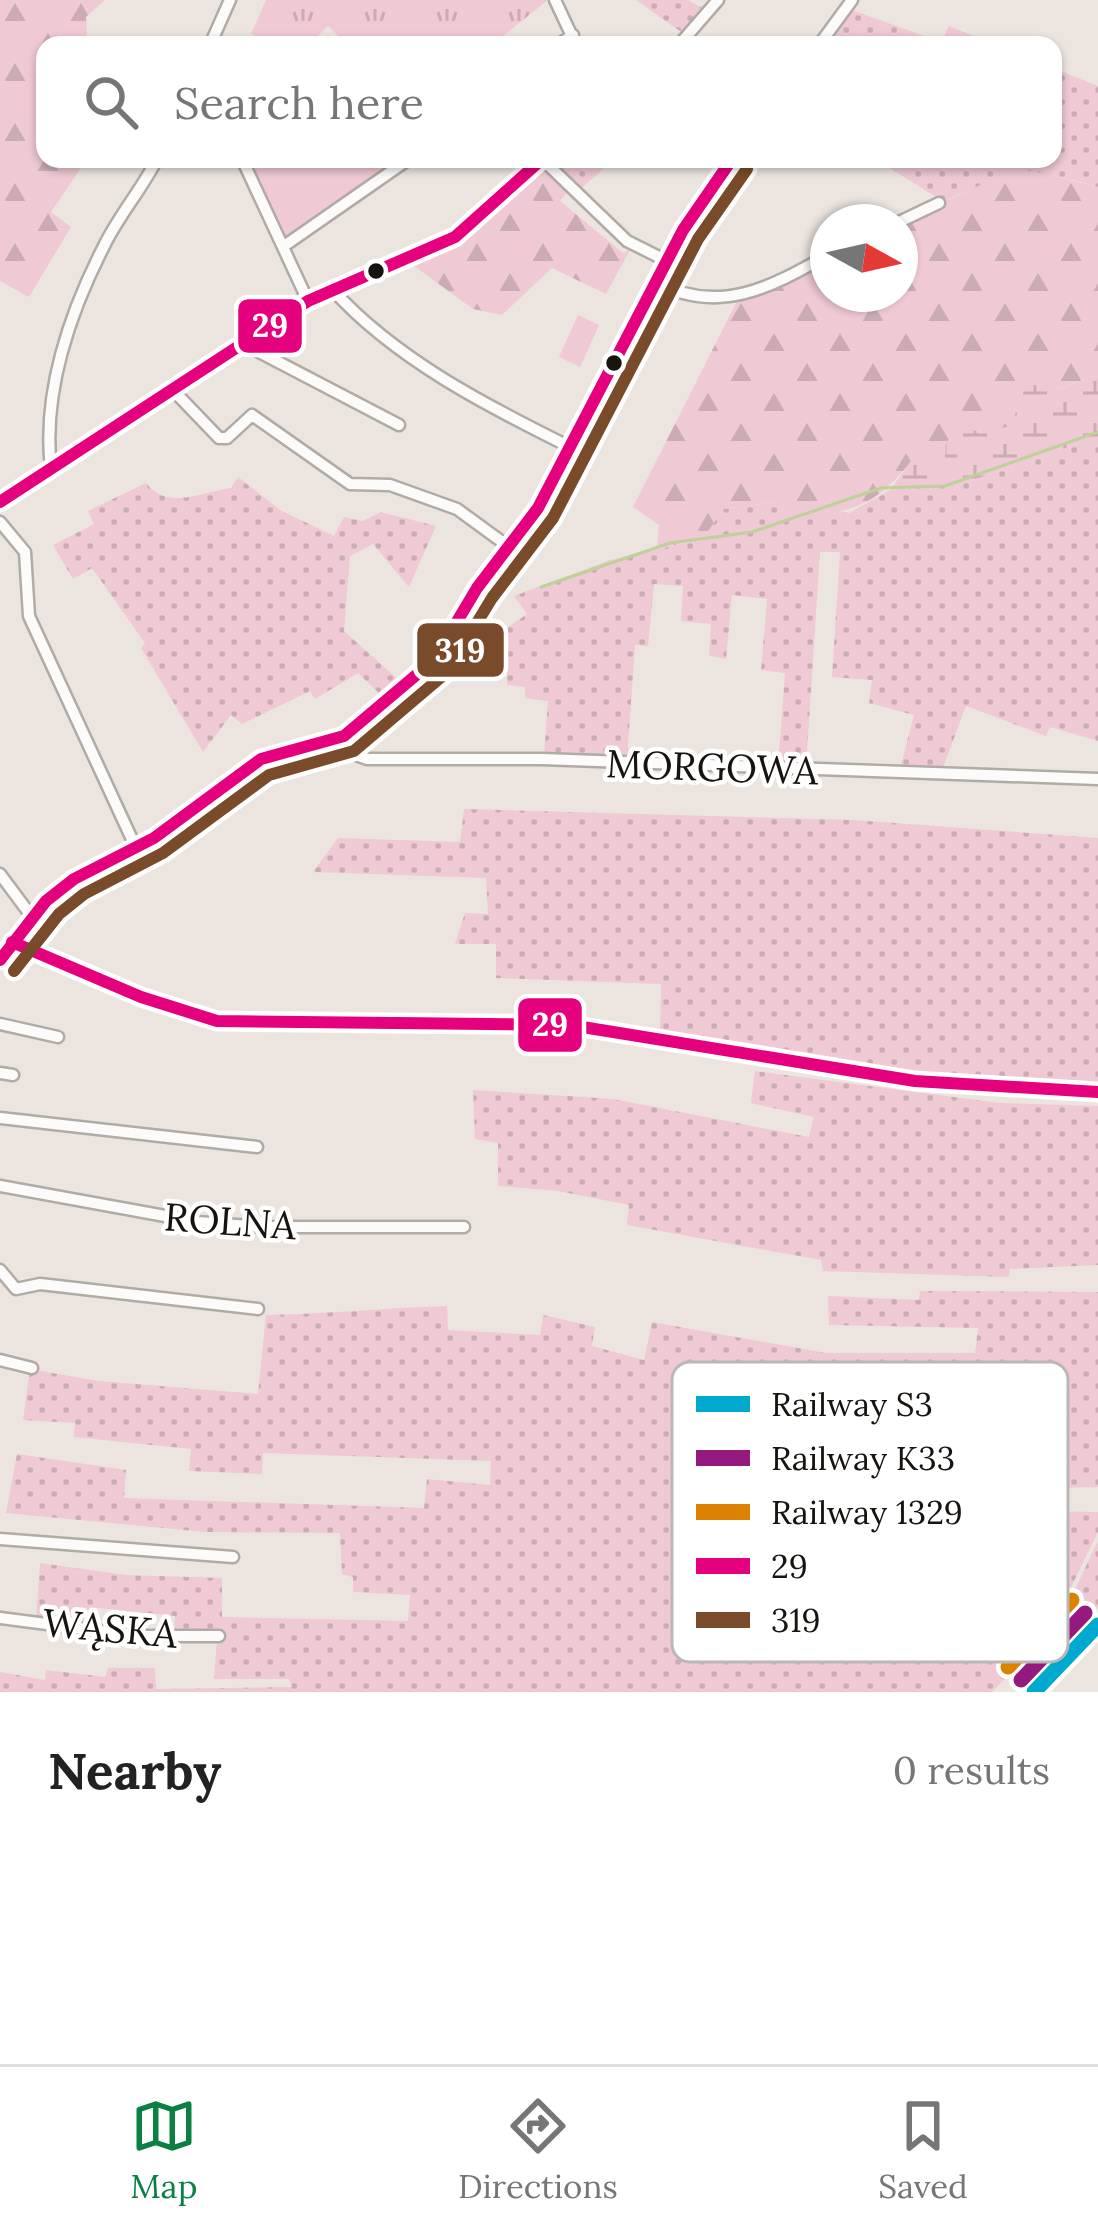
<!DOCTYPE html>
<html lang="en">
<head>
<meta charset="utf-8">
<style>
  :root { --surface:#fff; --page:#f2f2f2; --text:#222; --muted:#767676; --line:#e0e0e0; --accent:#0b8043 }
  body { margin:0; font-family:Lora,serif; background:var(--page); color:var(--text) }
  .compass { position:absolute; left:810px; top:204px; width:108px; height:108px; border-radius:50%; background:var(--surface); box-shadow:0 3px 9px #0004; rotate:98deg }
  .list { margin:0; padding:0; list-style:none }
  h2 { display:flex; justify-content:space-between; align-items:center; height:156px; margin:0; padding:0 48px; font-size:51px }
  h2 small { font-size:39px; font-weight:400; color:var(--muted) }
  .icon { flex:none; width:66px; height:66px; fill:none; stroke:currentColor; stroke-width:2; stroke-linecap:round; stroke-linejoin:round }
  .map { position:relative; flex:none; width:1098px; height:1692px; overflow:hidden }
  .search { position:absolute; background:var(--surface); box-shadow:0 3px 9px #0004; left:36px; right:36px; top:36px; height:132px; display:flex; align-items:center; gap:30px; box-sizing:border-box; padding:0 42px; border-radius:24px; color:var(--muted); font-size:45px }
  .sheet { height:372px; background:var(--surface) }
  nav { display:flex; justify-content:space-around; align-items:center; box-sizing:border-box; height:168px; border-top:3px solid var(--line); background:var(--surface); font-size:33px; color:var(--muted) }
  nav a { display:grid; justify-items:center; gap:6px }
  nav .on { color:var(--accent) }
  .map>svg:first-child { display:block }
  .grass { fill:url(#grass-dots) }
  .forest { fill:url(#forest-firs) }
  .wetland { fill:url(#wetland-marsh) }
  .park { fill:url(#park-tufts) }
  .pitch { fill:#efc9d3 }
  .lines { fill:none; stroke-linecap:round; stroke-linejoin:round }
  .stream { stroke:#bcd296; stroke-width:3 }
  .minor-casing { stroke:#b1aba6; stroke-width:15 }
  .minor { stroke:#fcfbfa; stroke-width:10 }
  .bus-1-casing { stroke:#fff; stroke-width:21 }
  .bus-2-casing { stroke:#fff; stroke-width:21 }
  .bus-1 { stroke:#e5007d; stroke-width:12 }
  .bus-2 { stroke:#7a4b2a; stroke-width:12 }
  .rail-1-casing { stroke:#fff; stroke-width:24 }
  .rail-2-casing { stroke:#fff; stroke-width:24 }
  .rail-3-casing { stroke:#fff; stroke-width:24 }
  .rail-1 { stroke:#00a9ce; stroke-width:15 }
  .rail-2 { stroke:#951a80; stroke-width:15 }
  .rail-3 { stroke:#dc8202; stroke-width:15 }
  .bus-dot { fill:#17130f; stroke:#fff; stroke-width:4.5 }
  .labels { text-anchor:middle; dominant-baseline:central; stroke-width:9; stroke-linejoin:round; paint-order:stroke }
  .street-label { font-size:39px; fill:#17130f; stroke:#fff }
  .key { fill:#fff; stroke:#b9b8b7; stroke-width:3 }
  .key-label { font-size:33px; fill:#17130f }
  .line-badge { stroke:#fff; stroke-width:4.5 }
  .badge-label { font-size:33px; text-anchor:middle; font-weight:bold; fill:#fff }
</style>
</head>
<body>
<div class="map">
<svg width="1098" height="1692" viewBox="0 0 1098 1692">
  <defs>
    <pattern id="grass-dots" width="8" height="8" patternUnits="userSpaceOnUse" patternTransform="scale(3)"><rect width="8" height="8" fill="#efc9d3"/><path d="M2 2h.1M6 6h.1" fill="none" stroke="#ccacb4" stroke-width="1.8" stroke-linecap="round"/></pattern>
    <pattern id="forest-firs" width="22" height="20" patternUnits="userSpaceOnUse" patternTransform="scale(3)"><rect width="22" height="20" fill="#efc9d3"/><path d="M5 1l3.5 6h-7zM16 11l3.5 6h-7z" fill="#ccacb4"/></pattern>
    <pattern id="wetland-marsh" width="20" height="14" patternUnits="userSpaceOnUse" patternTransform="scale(3)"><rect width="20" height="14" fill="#efc9d3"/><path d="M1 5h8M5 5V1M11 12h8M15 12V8" fill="none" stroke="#ccacb4"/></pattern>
    <pattern id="park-tufts" width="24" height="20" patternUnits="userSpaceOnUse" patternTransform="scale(3)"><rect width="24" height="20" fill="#efc9d3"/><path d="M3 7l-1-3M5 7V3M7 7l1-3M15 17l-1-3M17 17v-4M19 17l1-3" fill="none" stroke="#ccacb4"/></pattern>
  </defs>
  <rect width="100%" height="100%" fill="#ece5df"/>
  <path class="grass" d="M636,0H688L704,9L684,34Z
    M849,9L941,42L949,26L995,45L824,44Z
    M1053,68L1098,86V187C1033,167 1004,172 944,202L875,159H1053Z
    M549,159H615L578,191Z
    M1098,437V741L1050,727L1046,736L966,706L942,770L900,769L914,715L869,703L872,680L832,677L840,552H820L806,767L778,766L785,673L761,670L767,599L732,595L726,659L709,656L711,624L681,621L683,586L654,584L648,646L635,645L627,760L544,756L548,701L525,698V687L507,685V628L527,614L514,596L610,560L703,539L723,509L787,501L849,513L890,490L961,484Z
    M238,477L280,510L334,536L344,517L363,521L381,512L436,526L409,587L373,544L350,556L344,631L401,682L383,697L358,673L315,699L310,691L242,724L231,715L203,752L141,648L145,643L92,568L73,579L53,545L94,524L88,511L146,483C167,511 201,492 231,488Z
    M464,809L853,820L1098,838V1089L916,1077L660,1034L661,984L496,978V944H455L465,913L488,914L486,878L313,872L338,838L460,842Z
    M755,1071L1000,1103L1098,1106V1265L1010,1269L1009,1277L823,1271L821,1260L627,1225L629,1205L558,1191L498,1186V1143L475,1139L473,1090L613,1099L809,1137L814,1117L751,1103Z
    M920,1291L1098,1292V1487L1047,1488L1046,1511L1098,1512V1532L1056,1618L1043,1616C1045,1646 1011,1671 992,1692H0V1672L45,1680L46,1670L105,1677L108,1668H155L156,1689L292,1687L289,1679H214L217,1638L174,1639L175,1616L89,1607L86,1627L36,1620L40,1563L126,1575L222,1578V1617L408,1621L410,1595L353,1592V1577L342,1574L340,1533L205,1532L6,1513L17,1454L126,1470L124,1498L424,1508L427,1479L490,1485L491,1461L263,1453L262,1474L189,1471L191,1449L74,1437L75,1423L23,1420L30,1369L98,1381L258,1394L266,1315C325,1314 386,1308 447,1306L448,1330L540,1335L543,1315L595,1327L592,1346L644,1360L652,1322L826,1353H975L978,1328L829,1325L828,1296L919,1300Z
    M1098,1541V1607L1069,1641L1061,1638V1619Z"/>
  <path class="forest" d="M0,0H105L86,17L87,34L79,45H45V159H87L51,212L71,227L29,297L0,281Z
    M542,165L567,192L560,201L623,253L631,248L606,294L552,268L502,315L473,309L410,263L456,241Z
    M1017,167L1098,187V374L1054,391L1011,427L975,431L945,460L916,455C878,505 856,512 795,518L786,501L723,509L703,539L657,549L659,525L633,507L740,295L782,285L828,258V294H900V224Z"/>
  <path class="wetland" d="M1098,374V437L961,484L890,490L916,455L945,459L946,444L960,419L975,431L1010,427L1027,383L1055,391Z"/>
  <path class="park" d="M266,0H548L498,40L501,45H348L328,26L308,45H280L251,34Z"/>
  <path class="pitch" d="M248,159H411L284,241Z
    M578,315L599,325L580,367L559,357Z"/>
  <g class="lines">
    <path class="stream" d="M541,587L670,543L752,532L881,488L945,486L1098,432"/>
    <g class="minor-casing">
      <path id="minor" d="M555,0L576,45
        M210,45L230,0
        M558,45L573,35
        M679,45L718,0
        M819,45L852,0
        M242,159L308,301
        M542,159L627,241L667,261
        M899,222L939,203
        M284,246L409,159
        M656,282C719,316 771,287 828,255
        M332,289C395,359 487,406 570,447
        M242,343L399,425
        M171,388L219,438H227L252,415L350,484L390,485L457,509L509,547
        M51,468C42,393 70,312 104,246C119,215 142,189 157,159
        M0,502L308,301L455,237L542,159
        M0,522L25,552L29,616L136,848
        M333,740L345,751L367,759H542L1098,779
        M0,874L32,917
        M12,942L141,997L217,1021L570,1025L915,1081L1098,1092
        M0,960L46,901L74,879L154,838L261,759L344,736L434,660L477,588L538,508L683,230L732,159
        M0,1024L58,1037
        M0,1073L13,1075
        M0,1118L257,1147
        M0,1186L198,1222L262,1227H464
        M0,1270L16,1289L40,1284L258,1309
        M0,1360L32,1368
        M0,1539L233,1557
        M0,1618L140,1636H219"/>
    </g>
    <use href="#minor" class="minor"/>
    <g class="bus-1-casing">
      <path id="bus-1" d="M0,502L308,301L455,237L542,159
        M12,942L141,997L217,1021L570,1025L915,1081L1098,1092
        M0,960L46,901L74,879L154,838L261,759L344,736L434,660L477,588L538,508L683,230L732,159"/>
    </g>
    <g class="bus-2-casing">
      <path id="bus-2" d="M14,971L59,914L84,894L163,853L269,775L354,751L447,672L492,598L553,518L698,239L747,169"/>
    </g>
    <use href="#bus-1" class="bus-1"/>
    <use href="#bus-2" class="bus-2"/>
    <g class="rail-1-casing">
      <path id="rail-1" d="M1034,1692L1098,1625"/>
    </g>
    <g class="rail-2-casing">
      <path id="rail-2" d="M1021,1680L1085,1613"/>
    </g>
    <g class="rail-3-casing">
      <path id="rail-3" d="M1008,1667L1072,1600"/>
    </g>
    <use href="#rail-1" class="rail-1"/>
    <use href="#rail-2" class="rail-2"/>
    <use href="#rail-3" class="rail-3"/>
  </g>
  <g class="bus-dot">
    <circle cx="376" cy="271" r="10"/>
    <circle cx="614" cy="363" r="10"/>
  </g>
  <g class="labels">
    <g class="street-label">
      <text transform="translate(712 767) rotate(2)">MORGOWA</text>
      <text transform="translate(230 1221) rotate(4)">ROLNA</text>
      <text transform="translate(110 1628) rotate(5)">WĄSKA</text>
    </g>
  </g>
  <rect x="672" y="1362" width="396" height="300" rx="18" class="key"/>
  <rect x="696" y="1396" width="54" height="16" fill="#00a9ce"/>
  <rect x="696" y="1450" width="54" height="16" fill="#951a80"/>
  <rect x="696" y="1504" width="54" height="16" fill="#dc8202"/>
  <rect x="696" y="1558" width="54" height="16" fill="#e5007d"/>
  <rect x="696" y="1612" width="54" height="16" fill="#7a4b2a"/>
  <g class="key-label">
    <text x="771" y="1416">Railway S3</text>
    <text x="771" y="1470">Railway K33</text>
    <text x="771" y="1524">Railway 1329</text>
    <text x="771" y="1578">29</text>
    <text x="771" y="1632">319</text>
  </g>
  <g class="line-badge">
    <rect x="236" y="297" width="68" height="58" rx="12" fill="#e5007d"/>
    <rect x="415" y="621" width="91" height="58" rx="12" fill="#7a4b2a"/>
    <rect x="516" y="996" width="68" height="58" rx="12" fill="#e5007d"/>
  </g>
  <g class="badge-label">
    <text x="270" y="337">29</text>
    <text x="460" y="662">319</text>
    <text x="550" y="1036">29</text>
  </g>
</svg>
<svg class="compass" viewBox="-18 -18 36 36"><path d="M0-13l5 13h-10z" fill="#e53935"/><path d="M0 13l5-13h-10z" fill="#767676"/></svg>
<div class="search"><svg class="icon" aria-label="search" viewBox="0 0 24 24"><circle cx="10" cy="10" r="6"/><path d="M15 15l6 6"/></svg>Search here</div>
</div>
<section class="sheet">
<h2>Nearby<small>0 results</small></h2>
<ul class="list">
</ul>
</section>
<nav>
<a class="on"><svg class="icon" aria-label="map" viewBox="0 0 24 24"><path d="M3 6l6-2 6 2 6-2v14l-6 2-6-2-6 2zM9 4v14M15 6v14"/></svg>Map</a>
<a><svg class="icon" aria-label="directions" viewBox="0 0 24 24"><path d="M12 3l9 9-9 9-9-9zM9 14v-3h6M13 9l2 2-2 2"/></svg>Directions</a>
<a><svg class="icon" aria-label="saved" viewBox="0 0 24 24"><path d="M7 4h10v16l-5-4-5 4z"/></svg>Saved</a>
</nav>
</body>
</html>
